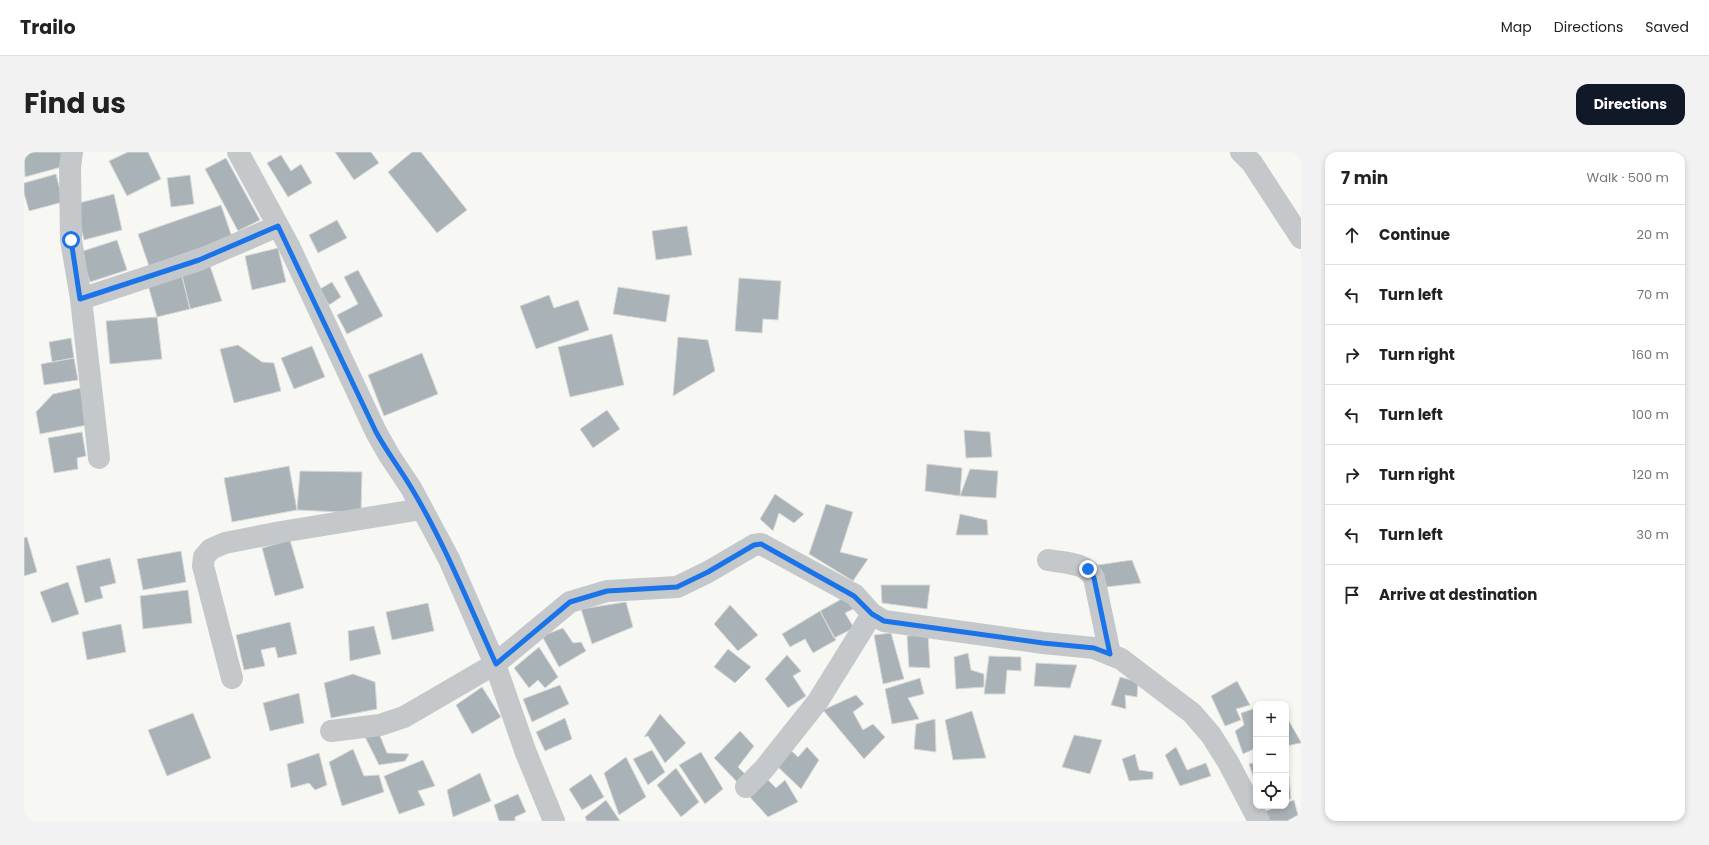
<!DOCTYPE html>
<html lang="en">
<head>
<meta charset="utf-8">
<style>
  :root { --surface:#fff; --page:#f2f2f2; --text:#222; --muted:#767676; --line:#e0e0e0; --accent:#111827 }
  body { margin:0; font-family:Poppins,sans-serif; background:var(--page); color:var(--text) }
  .controls { position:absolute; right:12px; bottom:12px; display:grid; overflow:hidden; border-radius:8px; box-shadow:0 2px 6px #0003 }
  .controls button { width:36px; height:36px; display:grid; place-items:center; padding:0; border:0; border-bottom:1px solid var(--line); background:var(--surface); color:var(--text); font:20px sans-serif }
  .stop { position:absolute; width:12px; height:12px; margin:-9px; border:3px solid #1a73e8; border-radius:50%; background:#fff }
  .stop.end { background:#1a73e8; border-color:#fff; box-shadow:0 1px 4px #0008 }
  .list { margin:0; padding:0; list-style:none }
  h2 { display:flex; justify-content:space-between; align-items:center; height:52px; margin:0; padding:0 16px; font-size:17px }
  h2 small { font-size:13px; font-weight:400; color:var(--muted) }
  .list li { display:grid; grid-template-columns:26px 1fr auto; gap:12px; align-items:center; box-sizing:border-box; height:60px; padding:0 16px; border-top:1px solid var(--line) }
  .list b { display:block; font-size:15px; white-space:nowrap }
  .list em { font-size:13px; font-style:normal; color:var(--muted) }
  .icon { flex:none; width:22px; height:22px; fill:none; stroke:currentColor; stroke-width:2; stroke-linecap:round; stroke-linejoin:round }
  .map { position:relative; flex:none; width:1277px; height:669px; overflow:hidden; border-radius:12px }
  header { display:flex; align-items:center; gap:24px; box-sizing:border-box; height:56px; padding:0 20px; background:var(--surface); border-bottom:1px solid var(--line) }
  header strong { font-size:19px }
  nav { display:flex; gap:22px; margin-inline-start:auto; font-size:14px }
  .intro { display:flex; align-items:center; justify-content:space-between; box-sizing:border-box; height:96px; padding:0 24px }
  h1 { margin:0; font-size:28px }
  .button { padding:10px 18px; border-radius:12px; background:var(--accent); color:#fff; font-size:14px; font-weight:700 }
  main { display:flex; gap:24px; padding:0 24px }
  aside { flex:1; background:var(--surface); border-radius:12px; box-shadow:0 2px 6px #0003 }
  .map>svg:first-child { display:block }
  .building { fill:#a9b2b7; stroke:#d9d9d6 }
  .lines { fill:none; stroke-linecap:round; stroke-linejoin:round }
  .minor { stroke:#c4c8cb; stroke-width:22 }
  .route { stroke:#1a73e8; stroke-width:5 }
</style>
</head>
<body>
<header>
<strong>Trailo</strong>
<nav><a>Map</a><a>Directions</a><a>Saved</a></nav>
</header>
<div class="intro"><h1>Find us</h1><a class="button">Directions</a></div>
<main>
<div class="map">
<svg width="1277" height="669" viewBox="0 0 1277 669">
  <rect width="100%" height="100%" fill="#f7f7f4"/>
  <path class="building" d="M0,0H37L41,14L1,25Z
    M104,0H124L137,27L103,44L85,9Z
    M311,0H347L355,11L330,28Z
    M388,0H397L443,58L413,81L364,20Z
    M257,3L267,19L277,12L288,31L264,45L243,11Z
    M202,6L236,68L214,79L181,17Z
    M32,22L39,50L5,59L0,41V31Z
    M166,23L170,52L147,55L143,26Z
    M90,42L98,78L60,88L51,52Z
    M197,53L208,85L125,114L114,82Z
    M313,68L323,86L294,101L285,83Z
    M663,74L668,103L632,108L628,79Z
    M93,88L103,118L66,130L56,100Z
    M254,96L262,130L228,138L221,104Z
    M186,114L198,149L166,157L158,124Z
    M334,118L359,164L323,182L313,163L334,152L320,125Z
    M158,124L166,157L133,165L124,133Z
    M715,126L757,129L754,168L739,167L738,181L711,179Z
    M308,130L317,145L305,153L296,137Z
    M594,135L646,143L642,170L589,162Z
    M525,143L530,156L554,148L565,178L512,197L496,154Z
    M133,165L138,207L86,212L82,169Z
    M588,182L600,233L546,245L534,195Z
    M654,185L684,188L691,219L649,244Z
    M47,186L50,206L28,210L25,190Z
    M214,193L238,210L250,211L257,239L210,251L196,197Z
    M288,194L301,225L270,237L257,206Z
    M398,201L414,242L360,264L344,223Z
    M50,206L54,228L20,233L17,212Z
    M57,236L63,273L16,282L12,260L29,242Z
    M583,258L596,277L569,296L556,277Z
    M940,278L966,280L968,305L942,306Z
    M58,280L62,304L53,306L54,317L30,321L24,286Z
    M903,312L938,316L936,344L901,339Z
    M265,314L273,358L208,370L200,326Z
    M946,317L974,319L972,346L936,344Z
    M276,319L338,320L337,361L273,358Z
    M751,342L780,362L770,371L755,361L749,379L736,367Z
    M802,352L829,360L816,400L844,407L829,429L785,402Z
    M936,362L963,368L964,383H932Z
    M3,385L13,420L0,424V386Z
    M266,388L280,436L251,444L238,396Z
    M157,399L162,430L119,438L113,407Z
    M86,406L92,431L76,435L79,446L61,451L52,414Z
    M1108,408L1117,431L1082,435L1074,413Z
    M44,430L55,462L28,471L16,440Z
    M857,433H906L903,457L858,451Z
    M164,438L168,471L119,477L116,444Z
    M823,444L831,456L821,461L830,476L810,486L796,459Z
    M602,450L609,475L568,492L557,457Z
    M404,451L410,479L368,488L362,460Z
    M706,453L734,483L714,499L690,472Z
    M796,459L812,488L789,501L781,487L766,495L758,482Z
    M266,470L273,502L254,506L251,495L237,498L241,514L220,518L212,483Z
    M97,472L102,500L63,508L58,480Z
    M350,474L357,502L326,509L324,479Z
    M539,476L549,491L557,490L562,499L535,515L518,484Z
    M867,481L880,527L859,532L850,483Z
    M904,483L906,516L885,515L883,484Z
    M515,495L534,525L521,536L514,528L505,536L490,516Z
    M704,497L727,515L711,531L690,515Z
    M944,501L947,518L960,522V535L932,537L930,505Z
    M763,503L777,519L769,524L782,544L764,556L741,527Z
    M965,504L997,505V519L983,518L981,542H960Z
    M1012,511L1053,513L1046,536L1010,534Z
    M329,522L351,530L353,557L307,566L300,531Z
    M1096,525L1114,530L1113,545L1101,543L1102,557L1087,553Z
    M896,526L900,542L884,546L895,567L868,572L861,537Z
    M1213,529L1226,553L1212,557L1217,568L1201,574L1187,544Z
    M536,533L545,552L508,570L499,547Z
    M458,535L477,565L448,582L432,553Z
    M275,541L280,571L246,579L239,551Z
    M832,543L840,552L829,560L839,578L849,572L861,585L840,607L799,558Z
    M1232,556V596L1219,602L1211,579L1220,573L1217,561Z
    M948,559L962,606L929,608L921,568Z
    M169,561L187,606L143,624L124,578Z
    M636,562L662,591L641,611L624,584L620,585Z
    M1262,564L1277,590V591L1262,594Z
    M541,566L548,587L521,599L512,580Z
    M911,567L912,600L890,597L892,572Z
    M338,579H354L363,601L385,602L381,609L355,613Z
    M716,579L730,594L714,615L723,624L716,633L690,606Z
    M1050,583L1078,588L1066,622L1038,615Z
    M763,595L774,605L783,595L795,608L777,637L752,613Z
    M1152,595L1163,618L1182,611L1187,624L1156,634L1141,603Z
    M329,597L340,624L355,623L360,640L318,654L305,610Z
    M628,598L641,620L624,633L609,607Z
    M677,600L699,637L681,652L655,613Z
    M295,601L303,633L291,638L285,631L267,636L263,612Z
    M1111,602L1115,618L1129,620V627L1105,629L1098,607Z
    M1262,602L1264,619L1262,620Z
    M602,605L622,645L595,663L580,621Z
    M399,608L411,634L394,639L401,653L375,662L360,624Z
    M1232,610V632L1225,612Z
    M652,616L675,650L657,665L633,633Z
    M456,621L467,649L429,665L423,638Z
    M567,622L580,645L558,658L545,637Z
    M741,625L752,636L761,628L774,650L744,665L724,643Z
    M1265,625L1267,647H1262V626Z
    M494,642L502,660L491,665V669H475L470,653Z
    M582,648L596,669H563L561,665Z
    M1270,648L1274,663L1263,669H1241L1239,660L1255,654H1262V651Z"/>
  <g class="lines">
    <path class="minor" d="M48,0L46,15L47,88L57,147L75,306
      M214,0L265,94L352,280L365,303L387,336L425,407L471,512L502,601L530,669
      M1217,0L1228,11L1277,86
      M57,147L175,108L254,74
      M1024,408C1040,411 1062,410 1070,426L1086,502
      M208,526L179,414L180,405L187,397L201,391L257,380L398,357
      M307,579L356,573L380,565L471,512L546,450L583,439L653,435L684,420L730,393L737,392L831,443L848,462L860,469L1019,491L1070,496L1097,507L1168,561L1187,583L1204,610L1235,669
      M722,635L740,617L794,549L848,462"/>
  </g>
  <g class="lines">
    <path class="route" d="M47,88L56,147L175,108L254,74L352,280C363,300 376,317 388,337C421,392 445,453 472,512L546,450L583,439L653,435L684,420L730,393L737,392L830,444L848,462L860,469L1019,491L1070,496L1086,502L1070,426L1064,417"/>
  </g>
</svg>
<div class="controls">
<button>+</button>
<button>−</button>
<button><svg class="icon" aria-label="locate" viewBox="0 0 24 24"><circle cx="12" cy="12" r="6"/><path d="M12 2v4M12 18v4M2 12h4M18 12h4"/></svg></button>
</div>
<div class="stop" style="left:47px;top:88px"></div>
<div class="stop end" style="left:1064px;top:417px"></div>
</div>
<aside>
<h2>7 min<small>Walk · 500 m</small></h2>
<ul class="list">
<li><svg class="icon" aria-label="ahead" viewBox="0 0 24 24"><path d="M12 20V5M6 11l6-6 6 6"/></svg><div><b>Continue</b></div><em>20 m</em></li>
<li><svg class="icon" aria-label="left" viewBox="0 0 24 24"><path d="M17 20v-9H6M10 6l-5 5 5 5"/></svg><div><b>Turn left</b></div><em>70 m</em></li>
<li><svg class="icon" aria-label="right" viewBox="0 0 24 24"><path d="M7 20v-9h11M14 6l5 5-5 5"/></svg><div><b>Turn right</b></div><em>160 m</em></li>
<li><svg class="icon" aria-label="left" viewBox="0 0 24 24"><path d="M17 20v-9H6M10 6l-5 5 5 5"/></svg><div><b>Turn left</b></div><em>100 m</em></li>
<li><svg class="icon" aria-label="right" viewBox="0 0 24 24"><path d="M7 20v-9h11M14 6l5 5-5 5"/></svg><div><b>Turn right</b></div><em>120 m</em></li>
<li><svg class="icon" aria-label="left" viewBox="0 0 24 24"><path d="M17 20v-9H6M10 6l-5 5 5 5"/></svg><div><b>Turn left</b></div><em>30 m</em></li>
<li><svg class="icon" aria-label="arrive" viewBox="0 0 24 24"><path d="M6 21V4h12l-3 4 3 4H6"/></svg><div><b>Arrive at destination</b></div></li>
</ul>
</aside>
</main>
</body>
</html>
